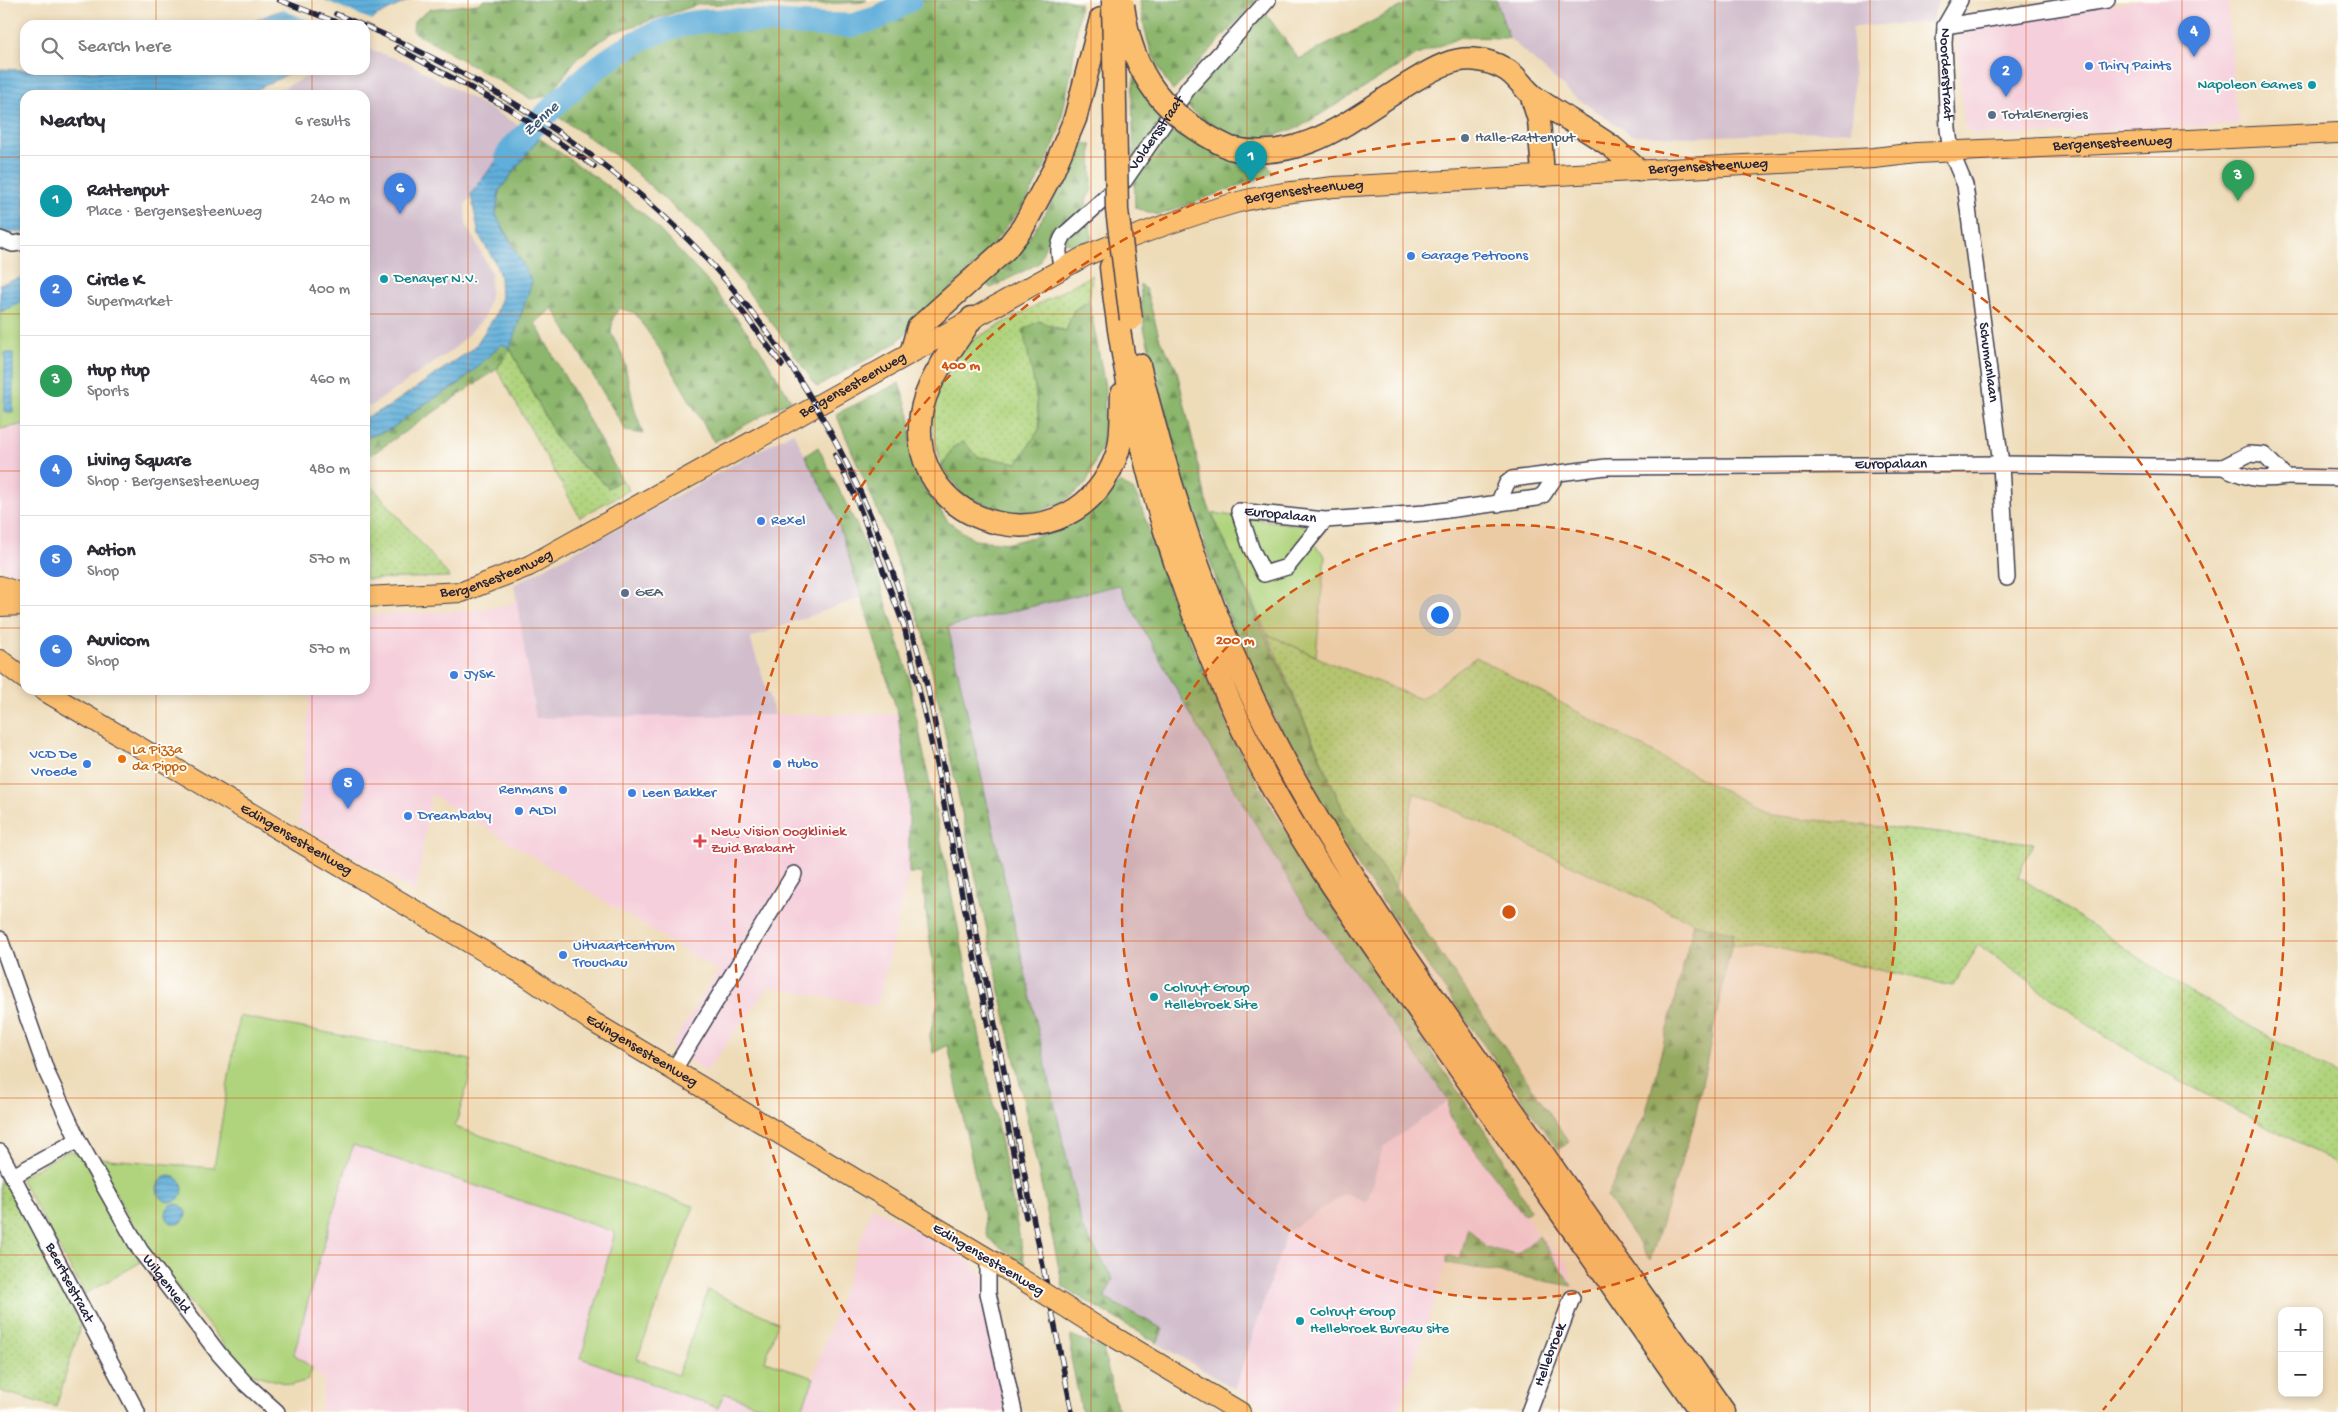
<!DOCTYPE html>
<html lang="en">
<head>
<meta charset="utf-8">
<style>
  :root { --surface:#fff; --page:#f7f7f7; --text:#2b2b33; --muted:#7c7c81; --line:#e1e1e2; --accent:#1f6fb2 }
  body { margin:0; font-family:"Gochi Hand",sans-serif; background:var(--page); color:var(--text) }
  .controls { position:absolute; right:15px; bottom:15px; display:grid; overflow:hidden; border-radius:10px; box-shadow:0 2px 8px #0003 }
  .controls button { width:45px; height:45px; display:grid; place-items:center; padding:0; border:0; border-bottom:1px solid var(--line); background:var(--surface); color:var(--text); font:25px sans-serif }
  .you { position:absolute; left:1439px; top:614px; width:18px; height:18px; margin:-12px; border:4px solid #fff; border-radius:50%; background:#1a73e8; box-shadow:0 0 0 8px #1a73e833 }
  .badge { display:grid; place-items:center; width:32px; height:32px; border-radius:50%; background:var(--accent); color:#fff; font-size:16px; font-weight:700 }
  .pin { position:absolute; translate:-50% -41px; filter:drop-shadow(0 1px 2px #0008) }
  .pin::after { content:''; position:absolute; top:26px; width:18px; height:15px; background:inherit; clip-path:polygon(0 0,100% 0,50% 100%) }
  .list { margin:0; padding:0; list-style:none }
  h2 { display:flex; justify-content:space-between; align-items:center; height:65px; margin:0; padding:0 20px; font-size:21px }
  h2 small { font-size:16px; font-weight:400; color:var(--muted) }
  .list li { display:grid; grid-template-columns:32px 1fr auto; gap:15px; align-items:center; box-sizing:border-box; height:90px; padding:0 20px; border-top:1px solid var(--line) }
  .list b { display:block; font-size:19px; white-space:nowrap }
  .list p { margin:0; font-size:16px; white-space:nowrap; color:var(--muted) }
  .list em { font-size:16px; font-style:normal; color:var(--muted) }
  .icon { flex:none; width:28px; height:28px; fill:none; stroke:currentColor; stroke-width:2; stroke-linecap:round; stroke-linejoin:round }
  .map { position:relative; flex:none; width:2338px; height:1412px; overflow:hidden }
  .search { position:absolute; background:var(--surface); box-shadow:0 2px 8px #0003; left:20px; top:20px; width:350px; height:55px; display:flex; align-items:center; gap:12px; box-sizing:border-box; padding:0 18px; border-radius:15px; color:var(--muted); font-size:19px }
  .panel { position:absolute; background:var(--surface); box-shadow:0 2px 8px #0003; left:20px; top:90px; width:350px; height:605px; border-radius:15px }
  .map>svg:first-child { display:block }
  .built { fill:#f5cfdb }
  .industrial { fill:#d1bdcc }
  .grass { fill:url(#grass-dots); stroke:#697b5c }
  .forest { fill:url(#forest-firs); stroke:#576c54 }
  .green { fill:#b0d47d; stroke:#697b5c }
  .water { fill:url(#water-rules); stroke:#41688a }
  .pier { fill:#eedcb9 }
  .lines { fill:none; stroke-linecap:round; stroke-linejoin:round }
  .river { stroke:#60afda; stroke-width:24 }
  .minor-casing { stroke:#413e4e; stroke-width:18 }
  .major-casing { stroke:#413e4e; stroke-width:22 }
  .highway-casing { stroke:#413e4e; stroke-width:25 }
  .minor { stroke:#fff; stroke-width:15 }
  .major { stroke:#fbbe6e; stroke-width:20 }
  .highway { stroke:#fbbe6e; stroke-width:22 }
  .rail-casing { stroke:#22223b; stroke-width:5.5 }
  .rail { stroke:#fdfcf7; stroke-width:4; stroke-dasharray:11; stroke-linecap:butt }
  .major-bridge-casing { stroke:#413e4e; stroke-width:22; stroke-linecap:butt }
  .highway-bridge-casing { stroke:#413e4e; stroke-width:25; stroke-linecap:butt }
  .major-bridge { stroke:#fbbe6e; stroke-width:20 }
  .highway-bridge { stroke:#fbbe6e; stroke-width:22 }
  .grid { fill:none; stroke:#d45411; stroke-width:1; stroke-opacity:0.55 }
  .ring { fill:none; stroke:#d45411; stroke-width:2.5; stroke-dasharray:9 6 }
  .shop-dot { fill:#3f7fe0; stroke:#fdfcf7; stroke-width:2 }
  .culture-dot { fill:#0f9aa8; stroke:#fdfcf7; stroke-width:2 }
  .service-dot { fill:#5c6f8a; stroke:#fdfcf7; stroke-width:2 }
  .food-dot { fill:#e8710a; stroke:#fdfcf7; stroke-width:2 }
  .health-dot { fill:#e0444e; stroke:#fdfcf7; stroke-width:2 }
  .labels { text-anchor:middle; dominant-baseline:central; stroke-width:4; stroke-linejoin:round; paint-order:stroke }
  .shop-label { font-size:15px; fill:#366cbe; stroke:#fdfcf7; text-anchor:start }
  .street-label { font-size:15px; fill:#22223b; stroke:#fdfcf7 }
  .culture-label { font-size:15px; fill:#0d838f; stroke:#fdfcf7; text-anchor:start }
  .service-label { font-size:15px; fill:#4e5e75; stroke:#fdfcf7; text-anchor:start }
  .food-label { font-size:15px; fill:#c56008; stroke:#fdfcf7; text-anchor:start }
  .health-label { font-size:15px; fill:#be3a42; stroke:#fdfcf7; text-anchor:start }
  .water-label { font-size:16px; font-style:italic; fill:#3b5a7b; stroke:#fdfcf7 }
  .centre { fill:#d45411; stroke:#fdfcf7; stroke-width:2.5 }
  .ring-label { font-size:15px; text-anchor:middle; font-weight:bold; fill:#d45411; stroke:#fdfcf7; stroke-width:4; stroke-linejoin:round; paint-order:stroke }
</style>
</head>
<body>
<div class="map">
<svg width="2338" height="1412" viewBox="0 0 2338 1412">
  <defs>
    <pattern id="grass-dots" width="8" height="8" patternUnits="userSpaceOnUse" patternTransform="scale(1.25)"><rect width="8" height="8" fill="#b0d47d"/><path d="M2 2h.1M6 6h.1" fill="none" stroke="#97b66d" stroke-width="1.8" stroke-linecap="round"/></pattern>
    <pattern id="forest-firs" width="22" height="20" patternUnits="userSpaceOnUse" patternTransform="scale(1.25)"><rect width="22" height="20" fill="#8cb66c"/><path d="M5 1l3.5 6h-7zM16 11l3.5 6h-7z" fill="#72945a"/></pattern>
    <pattern id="water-rules" width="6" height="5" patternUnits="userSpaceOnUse" patternTransform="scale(1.25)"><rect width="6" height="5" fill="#60afda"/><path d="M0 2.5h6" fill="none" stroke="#4f8eb2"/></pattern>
  </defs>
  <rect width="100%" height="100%" fill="#fdfcf7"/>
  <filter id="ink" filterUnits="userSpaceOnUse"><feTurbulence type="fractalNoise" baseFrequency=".02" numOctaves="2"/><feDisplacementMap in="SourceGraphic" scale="10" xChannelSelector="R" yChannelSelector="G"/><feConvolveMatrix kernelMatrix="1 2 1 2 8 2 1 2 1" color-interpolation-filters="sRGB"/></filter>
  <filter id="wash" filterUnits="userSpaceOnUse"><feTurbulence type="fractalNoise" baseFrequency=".0096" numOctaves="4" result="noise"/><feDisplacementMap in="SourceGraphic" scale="20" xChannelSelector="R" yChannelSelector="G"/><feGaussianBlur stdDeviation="1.12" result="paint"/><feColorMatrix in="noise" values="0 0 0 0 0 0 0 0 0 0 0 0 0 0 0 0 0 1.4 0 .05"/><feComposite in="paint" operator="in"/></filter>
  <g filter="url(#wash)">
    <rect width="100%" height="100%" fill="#eedcb9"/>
    <path class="built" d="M2143,0H2228L2235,106L2241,124L2052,134H1974L1964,125L1957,40L1964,31L2079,9Z
      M25,424V579L10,574L0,567V430Z
      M702,495L775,715L898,714L909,795V873L877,1006L768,987L706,1072L670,1047L718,971L431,794L416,892L299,825L310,690H365V616L464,611L504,606L517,601Z
      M1449,1100L1539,1236L1568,1263L1572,1286L1447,1263L1398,1412H1272L1235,1389L1287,1232L1345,1194L1367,1203L1383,1147Z
      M353,1145L615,1232L581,1358L718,1407L723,1393L776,1412H320L325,1382L312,1368L294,1354L317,1267Z
      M872,1207L969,1261L992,1286L1022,1412H801Z"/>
    <path class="industrial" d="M1496,0H1938L1932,22L1852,27L1854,98L1851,131L1691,137L1631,135L1573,95L1509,38Z
      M365,48L407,62L522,127L465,205L466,224L491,272L490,296L485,317L454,349L371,406H365V95H268L321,70H365Z
      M793,432L835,513L862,597L750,638L775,715L536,718L514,585Z
      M1120,585L1192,717L1302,902L1449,1100L1383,1147L1367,1203L1345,1194L1287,1232L1235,1389L1157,1343L1163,1329L1104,1298L1113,1279L1082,1227L948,627Z"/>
    <path class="grass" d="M1092,275L1089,301L1074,310L1066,331L1039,321L1035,388L1040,428L1018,463L978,457L953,447L942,467L934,437L932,410L940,382L967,343Z
      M510,348L557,439L581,466L597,476L607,487L622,480L629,490L580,517L497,369Z
      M365,478L450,577L365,579Z
      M1267,634L1330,663L1421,699L1476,657L1769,815L2033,843L2018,876L2190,992L2338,1076V1165L2264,1124L2174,1078L2100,1033L1979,945L1953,986L1777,948L1732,945L1734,933L1694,923L1437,802L1414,793L1395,888L1344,812Z
      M0,1173L81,1324L56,1407L0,1391Z"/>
    <path class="forest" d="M485,0H867L862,2L808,5L700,4L612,33L577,58L549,96L531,99L413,32L414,21L431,9L477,4Z
      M918,0H1065L1080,3L1072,68L1058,134L1044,168L1026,202L981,259L896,343L817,387L778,331L706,237L621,159L554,114L615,65L652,40L697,29L842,28L879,21Z
      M1140,0H1256L1173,91C1151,58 1145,39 1140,0Z
      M1414,0H1496L1509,38L1461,37L1417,55L1298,128L1255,141L1234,137L1203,120L1182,102L1263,10L1299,59Z
      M1135,76L1227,157L1267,164L1273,173L1159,215L1135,208L1132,91Z
      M539,138L605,184L646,216L708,282L756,343L791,400L714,442L661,351L635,313L619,308L613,318L611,333L623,356L635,411L643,434L626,431L553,308L535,323L622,480L608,488L597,476L582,466L557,439L510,348L497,369L365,459V438L391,429L421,406L460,383L502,343L510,348L515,247L496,215L499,191Z
      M1079,143L1091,144L1092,190L1086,200L1092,238L1076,247L1054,236L1046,243L1039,263L991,288L987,285C995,267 1012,257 1025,242C1048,215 1066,176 1079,143Z
      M1140,284L1146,289L1160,340L1176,367L1207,503L1344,812L1569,1142L1558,1150L1367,879L1321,809L1287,745L1234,634L1182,476L1144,328Z
      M1089,301L1105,387L1103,442L1086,484L1063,502L1040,511L1009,513L964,496L942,467L953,447L964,442L978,457L1018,463L1040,428L1035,388L1023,330L1039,321L1054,328L1066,331L1074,310Z
      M899,383L910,416L911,456L920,483L948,521L974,540L1010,543L1057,531L1085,515L1120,482L1133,490L1139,500L1169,591L1235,744L1313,878L1500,1153L1530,1211L1524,1215L1449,1116V1100L1302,902L1192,717L1119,585L948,627L1082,1227L1113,1279L1104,1298L1163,1329L1157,1343L1063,1287L924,634L882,521L836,414Z
      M818,447L858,528L880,583L907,670L1025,1265L988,1238L948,1045L933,1053L930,1036L938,1002L921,873H909V795L898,714L835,513L805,456Z
      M1694,923L1734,933L1693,1126L1650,1260L1607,1197L1646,1112Z
      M1468,1227L1486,1247L1517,1254L1539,1236L1572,1286L1447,1263V1255L1460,1259Z
      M1071,1335L1103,1349L1118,1412H1082L1071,1358Z"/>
    <path class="green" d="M25,301V424L0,429V312Z
      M1212,513L1326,529L1314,544L1325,556L1316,656L1267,634Z
      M239,1016L471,1060L468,1083L455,1127L694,1206L637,1359L678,1375L708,1290L778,1322L765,1361L814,1378L801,1412H776L724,1393L718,1408L581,1358L615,1232L353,1145L317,1267L294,1354L312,1368L308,1380L291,1385L246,1372L139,1239L97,1158L214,1168Z
      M69,1150L82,1156L141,1262L85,1294L20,1178Z"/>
    <path class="water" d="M324,0H409L377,16L365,25H245L273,13Z
      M0,69L56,71L296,70L246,95H25V232L6,233L0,230Z
      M522,127L539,138L499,191L496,215L532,282L510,348L502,344L460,383L421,406L391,429L365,438V418L388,407L474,348L495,316L501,300L500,277L496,264L479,235L471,194Z
      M25,277V301L0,312V284Z
      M5,353H13V412H4Z
      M157 1189a13 13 0 1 1 26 0a13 13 0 1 1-26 0Z
      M166 1214a10 10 0 1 1 20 0a10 10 0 1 1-20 0Z"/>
    <path class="pier" d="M314,0H324L374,21L365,28V25H320L280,9Z"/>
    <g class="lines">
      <path class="river" d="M507,156L514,146C568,92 626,27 707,21C756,18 805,27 854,25L877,18L910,0"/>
    </g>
  </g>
  <g filter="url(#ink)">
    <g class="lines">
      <g class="minor-casing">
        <g id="minor">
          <path id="s1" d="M1960,0L1945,26L1944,43L1948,129L1951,152L1965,185L2001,464L2007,578"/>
          <path d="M1945,26L2107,0"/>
          <path d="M0,239L13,244L25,242"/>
          <path id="s2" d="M1062,269C1059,256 1056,247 1064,235L1125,180L1189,87L1268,0"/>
          <path d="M2223,467L2249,454L2264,455L2286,477L2338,478"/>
          <path id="s3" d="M1498,504L1507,483L1512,479L1606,467L2001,464L2223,467C2248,479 2259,481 2286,477"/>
          <path id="s4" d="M1325,520L1287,567L1264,574L1251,548L1239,511L1325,520L1425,513L1537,498L1543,495L1558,473"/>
          <path id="s5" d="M0,939L47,1073L78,1140L140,1250L219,1354L245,1383L277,1412"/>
          <path d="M673,1071L794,874"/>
          <path id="s6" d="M0,1152L137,1412"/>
          <path d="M13,1176L78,1140"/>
          <path d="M988,1259V1293L1014,1412"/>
          <path id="s7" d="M1529,1412L1572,1298"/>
        </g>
      </g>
      <g class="major-casing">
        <g id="major">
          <path d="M0,586L25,595"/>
          <path id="s8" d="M365,597L462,592L529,566L1087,255C1135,235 1185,217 1235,203C1267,194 1301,191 1334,187L1874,158L1917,153L2338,133"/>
          <path d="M0,606L25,605"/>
          <path d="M0,660L25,679"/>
          <path id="s9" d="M43,690L529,978L593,1022L1004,1268"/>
          <path d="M1099,1328L1240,1412"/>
        </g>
      </g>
      <g class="highway-casing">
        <path id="highway" d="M1531,94L1539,120L1543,175
          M1230,148C1300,165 1352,119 1408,84C1430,71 1452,56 1478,60C1486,61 1496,64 1503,68C1516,74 1522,87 1533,96C1559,115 1587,129 1612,147C1621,154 1629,163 1638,170
          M1111,267C1129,439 1180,606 1258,761C1304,851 1365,932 1422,1015C1514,1148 1609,1279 1701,1412
          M972,318C954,347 926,380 921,414C905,533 1076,572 1117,454C1123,437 1121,413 1122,394
          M912,350L918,328L1006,249L1023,227L1053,171L1075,119L1101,19
          M1139,365C1172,500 1214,629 1280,752C1340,865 1414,970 1487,1074C1566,1186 1645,1299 1724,1412"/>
      </g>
      <use href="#minor" class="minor"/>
      <use href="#major" class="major"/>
      <use href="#highway" class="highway"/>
      <g class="rail-casing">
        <path id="rail" d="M279,0L344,25
          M336,14L362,25
          M365,26C672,161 846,364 928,689L1072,1412
          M397,48L508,108L594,166
          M733,299L782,365
          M835,455L856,498L904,626L935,759L1026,1217"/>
      </g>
      <use href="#rail" class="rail"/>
      <g class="major-bridge-casing">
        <path id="major-bridge" d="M1004,1268L1099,1328"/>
      </g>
      <g class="highway-bridge-casing">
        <path id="highway-bridge" d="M1113,0L1117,210L1131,319
          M1123,5C1132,77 1165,117 1230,148"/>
      </g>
      <use href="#major-bridge" class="major-bridge"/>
      <use href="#highway-bridge" class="highway-bridge"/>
    </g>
  </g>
  <path class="grid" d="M156,0V25M312,0V25M468,0V1412M623,0V1412M779,0V1412M935,0V1412M1091,0V1412M1247,0V1412M1403,0V1412M1559,0V1412M1715,0V1412M1870,0V1412M2026,0V1412M2182,0V1412M156,70V95M312,70V95M0,157H25M365,157H2338M0,314H25M365,314H2338M0,471H25M365,471H2338M0,628H25M365,628H2338M156,690V1412M312,690V1412M0,784H2338M0,941H2338M0,1098H2338M0,1255H2338"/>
  <circle cx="1509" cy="912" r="387" fill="#d45411" fill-opacity=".12"/>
  <g class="ring">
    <circle cx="1509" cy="912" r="387"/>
    <path d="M915 1410A775 775 0 1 1 2103 1410"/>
  </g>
  <g class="shop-dot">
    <circle cx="2089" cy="66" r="5"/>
    <circle cx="1411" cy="256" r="5"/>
    <circle cx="761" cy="521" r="5"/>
    <circle cx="454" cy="675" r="5"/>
    <circle cx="87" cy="764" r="5"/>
    <circle cx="777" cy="764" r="5"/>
    <circle cx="563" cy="790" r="5"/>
    <circle cx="632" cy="793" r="5"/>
    <circle cx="519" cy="811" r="5"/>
    <circle cx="408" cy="816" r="5"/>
    <circle cx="563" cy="955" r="5"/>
  </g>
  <g class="culture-dot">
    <circle cx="2312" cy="85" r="5"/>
    <circle cx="384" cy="279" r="5"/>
    <circle cx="1154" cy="997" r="5"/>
    <circle cx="1300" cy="1321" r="5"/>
  </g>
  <g class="service-dot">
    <circle cx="1992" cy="115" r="5"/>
    <circle cx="1465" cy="138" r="5"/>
    <circle cx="625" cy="593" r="5"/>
  </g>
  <circle class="food-dot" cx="122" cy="759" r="5"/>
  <path class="health-dot" d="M697.5 833.5h5v5h5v5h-5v5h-5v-5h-5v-5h5z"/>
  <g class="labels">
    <g class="shop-label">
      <text x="2099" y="66">Thiry Paints</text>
      <text x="1421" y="256">Garage Petroons</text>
      <text x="771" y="521">Rexel</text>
      <text x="464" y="675">JYSK</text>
      <text x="77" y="755" text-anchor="end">VCD De<tspan x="77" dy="17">Vroede</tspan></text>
      <text x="787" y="764">Hubo</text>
      <text x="553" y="790" text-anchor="end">Renmans</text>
      <text x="642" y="793">Leen Bakker</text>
      <text x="529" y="811">ALDI</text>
      <text x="418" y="816">Dreambaby</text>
      <text x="573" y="946">Uitvaartcentrum<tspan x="573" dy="17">Trouchau</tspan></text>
    </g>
    <g class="street-label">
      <text stroke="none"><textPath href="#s1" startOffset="78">Noorderstraat</textPath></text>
      <text stroke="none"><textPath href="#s2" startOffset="174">Voldersstraat</textPath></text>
      <text stroke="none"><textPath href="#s8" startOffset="1845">Bergensesteenweg</textPath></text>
      <text stroke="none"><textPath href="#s8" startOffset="1440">Bergensesteenweg</textPath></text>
      <text stroke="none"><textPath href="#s8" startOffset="1035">Bergensesteenweg</textPath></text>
      <text stroke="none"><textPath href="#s1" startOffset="371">Schumanlaan</textPath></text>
      <text stroke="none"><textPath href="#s8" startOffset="540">Bergensesteenweg</textPath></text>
      <text stroke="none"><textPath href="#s3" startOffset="409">Europalaan</textPath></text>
      <text stroke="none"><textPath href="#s4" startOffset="194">Europalaan</textPath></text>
      <text stroke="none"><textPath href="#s8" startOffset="135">Bergensesteenweg</textPath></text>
      <text stroke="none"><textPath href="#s9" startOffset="294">Edingensesteenweg</textPath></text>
      <text stroke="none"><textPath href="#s9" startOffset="699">Edingensesteenweg</textPath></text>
      <text transform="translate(988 1260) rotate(31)">Edingensesteenweg</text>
      <text stroke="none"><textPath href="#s6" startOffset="148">Beertsestraat</textPath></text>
      <text stroke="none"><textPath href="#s5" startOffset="385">Wilgenveld</textPath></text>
      <text stroke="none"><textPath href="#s7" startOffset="61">Hellebroek</textPath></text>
    </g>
    <g class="culture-label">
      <text x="2302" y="85" text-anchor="end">Napoleon Games</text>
      <text x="394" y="279">Denayer N.V.</text>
      <text x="1164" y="988">Colruyt Group<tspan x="1164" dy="17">Hellebroek Site</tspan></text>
      <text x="1310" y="1312">Colruyt Group<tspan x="1310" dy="17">Hellebroek Bureau site</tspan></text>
    </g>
    <g class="service-label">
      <text x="2002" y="115">TotalEnergies</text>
      <text x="1475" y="138">Halle-Rattenput</text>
      <text x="635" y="593">GEA</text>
    </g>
    <g class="food-label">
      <text x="132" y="750">La Pizza<tspan x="132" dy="17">da Pippo</tspan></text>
    </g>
    <g class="health-label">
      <text x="711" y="832">New Vision Oogkliniek<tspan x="711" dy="17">Zuid Brabant</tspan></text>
    </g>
    <g class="water-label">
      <text transform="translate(542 120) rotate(-44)">Zenne</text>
    </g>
  </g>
  <circle cx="1509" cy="912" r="8" class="centre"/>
  <g class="ring-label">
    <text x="961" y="369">400 m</text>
    <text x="1235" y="644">200 m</text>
  </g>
</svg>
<div class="controls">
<button>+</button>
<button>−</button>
</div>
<div class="you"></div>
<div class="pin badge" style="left:1251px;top:182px;background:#0f9aa8">1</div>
<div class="pin badge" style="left:2006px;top:97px;background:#3f7fe0">2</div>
<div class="pin badge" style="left:2238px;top:201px;background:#2e9e5b">3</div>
<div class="pin badge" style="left:2194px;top:57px;background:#3f7fe0">4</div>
<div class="pin badge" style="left:348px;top:809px;background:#3f7fe0">5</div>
<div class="pin badge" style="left:400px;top:214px;background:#3f7fe0">6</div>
<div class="search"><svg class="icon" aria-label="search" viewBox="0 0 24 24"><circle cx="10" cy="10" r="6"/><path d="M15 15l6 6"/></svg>Search here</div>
<section class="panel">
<h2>Nearby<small>6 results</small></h2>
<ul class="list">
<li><span class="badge" style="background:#0f9aa8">1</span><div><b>Rattenput</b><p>Place · Bergensesteenweg</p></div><em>240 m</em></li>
<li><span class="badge" style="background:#3f7fe0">2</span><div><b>Circle K</b><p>Supermarket</p></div><em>400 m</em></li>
<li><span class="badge" style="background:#2e9e5b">3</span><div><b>Hup Hup</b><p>Sports</p></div><em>460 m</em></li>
<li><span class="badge" style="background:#3f7fe0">4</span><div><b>Living Square</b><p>Shop · Bergensesteenweg</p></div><em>480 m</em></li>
<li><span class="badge" style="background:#3f7fe0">5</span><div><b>Action</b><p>Shop</p></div><em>570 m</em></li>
<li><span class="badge" style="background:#3f7fe0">6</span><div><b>Auvicom</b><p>Shop</p></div><em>570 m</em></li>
</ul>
</section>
</div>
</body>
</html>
